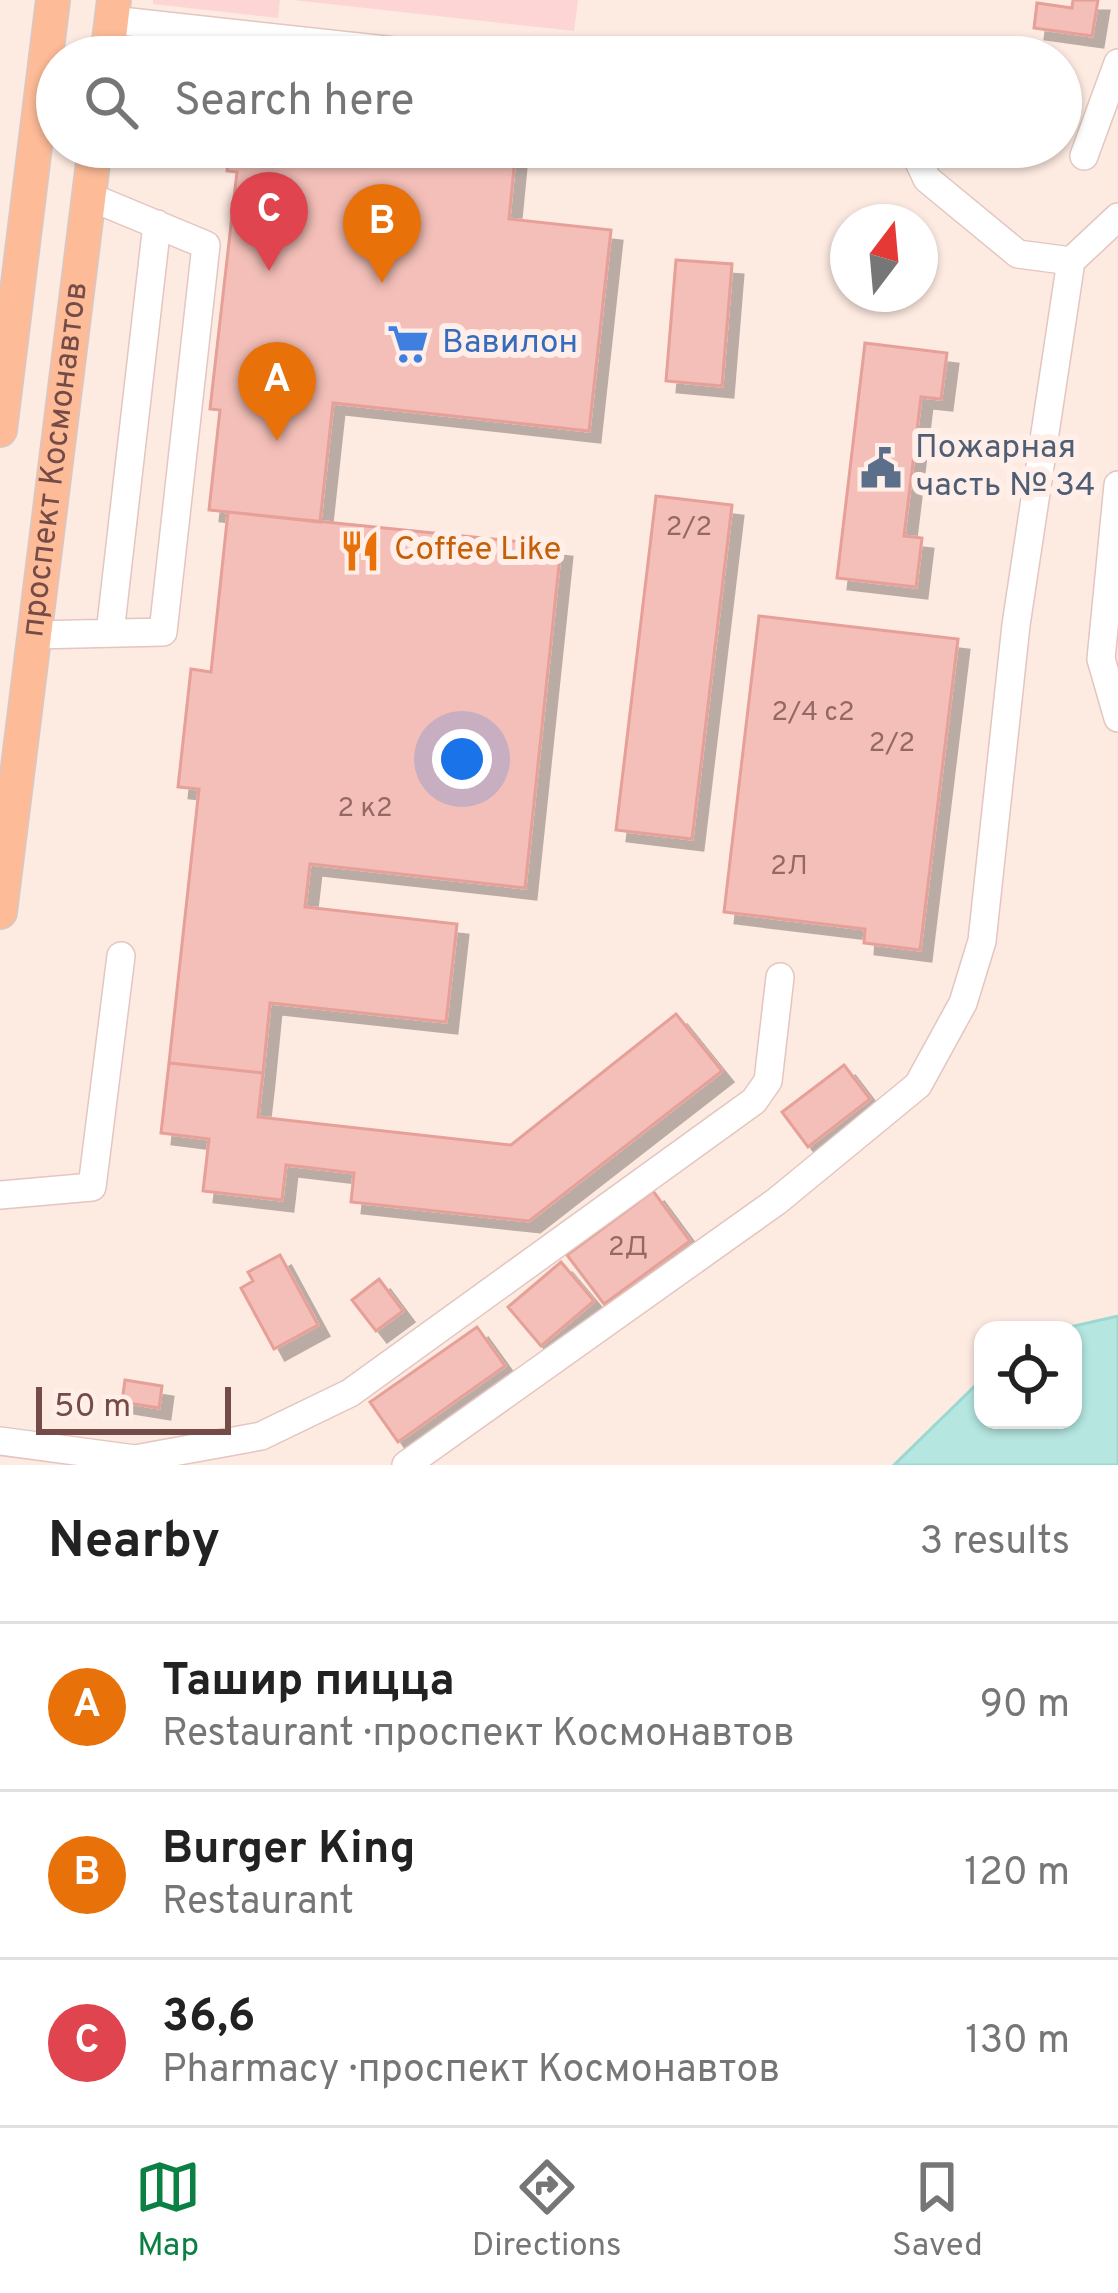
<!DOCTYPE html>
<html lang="en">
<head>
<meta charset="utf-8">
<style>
  :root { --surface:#fff; --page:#f2f2f2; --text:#222; --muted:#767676; --line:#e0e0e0; --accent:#0b8043 }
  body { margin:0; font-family:Overpass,sans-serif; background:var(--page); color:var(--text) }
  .controls { position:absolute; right:36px; bottom:36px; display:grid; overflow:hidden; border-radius:24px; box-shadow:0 3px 9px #0004 }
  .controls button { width:108px; height:108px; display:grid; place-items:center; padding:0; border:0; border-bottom:3px solid var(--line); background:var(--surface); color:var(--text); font:60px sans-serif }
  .compass { position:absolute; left:830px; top:204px; width:108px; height:108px; border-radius:50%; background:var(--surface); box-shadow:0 3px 9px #0004; rotate:16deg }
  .scale { position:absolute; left:36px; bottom:30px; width:195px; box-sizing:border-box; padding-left:12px; border:6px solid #744b47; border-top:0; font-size:33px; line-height:42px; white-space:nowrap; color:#744b47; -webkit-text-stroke:9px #ffefe8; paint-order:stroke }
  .you { position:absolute; left:462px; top:759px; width:42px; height:42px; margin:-30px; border:9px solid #fff; border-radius:50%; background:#1a73e8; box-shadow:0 0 0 18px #1a73e833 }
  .badge { display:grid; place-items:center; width:78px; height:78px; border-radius:50%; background:var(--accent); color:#fff; font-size:39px; font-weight:700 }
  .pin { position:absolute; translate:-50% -99px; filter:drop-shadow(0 3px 6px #0008) }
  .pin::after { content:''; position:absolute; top:63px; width:42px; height:36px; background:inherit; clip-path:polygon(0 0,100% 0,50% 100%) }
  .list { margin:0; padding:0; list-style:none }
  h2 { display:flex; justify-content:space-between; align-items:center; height:156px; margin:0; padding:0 48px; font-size:51px }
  h2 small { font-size:39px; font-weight:400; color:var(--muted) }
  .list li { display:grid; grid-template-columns:78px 1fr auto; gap:36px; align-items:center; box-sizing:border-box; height:168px; padding:0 48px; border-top:3px solid var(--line) }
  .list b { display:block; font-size:45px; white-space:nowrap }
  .list p { margin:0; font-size:39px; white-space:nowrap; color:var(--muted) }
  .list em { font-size:39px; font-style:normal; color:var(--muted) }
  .icon { flex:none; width:66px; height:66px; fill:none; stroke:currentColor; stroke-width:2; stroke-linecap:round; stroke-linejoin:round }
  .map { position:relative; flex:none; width:1118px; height:1465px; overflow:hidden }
  .search { position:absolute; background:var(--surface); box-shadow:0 3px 9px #0004; left:36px; right:36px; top:36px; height:132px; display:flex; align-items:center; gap:30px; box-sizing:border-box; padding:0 42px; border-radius:66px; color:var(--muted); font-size:45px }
  .sheet { height:660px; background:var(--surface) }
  nav { display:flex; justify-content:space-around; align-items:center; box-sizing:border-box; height:168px; border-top:3px solid var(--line); background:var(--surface); font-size:33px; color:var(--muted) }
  nav a { display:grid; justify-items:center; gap:6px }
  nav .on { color:var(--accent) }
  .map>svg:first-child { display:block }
  .commercial { fill:#fdd5d4 }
  .water { fill:#b5e6e0; stroke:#9bd8d1; stroke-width:3 }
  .building { fill:#f3bfb8; stroke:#e6a098; stroke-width:3; filter:url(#shadow) }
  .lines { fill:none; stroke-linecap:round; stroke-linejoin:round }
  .minor-casing { stroke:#e3c6c0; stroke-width:30 }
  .major-casing { stroke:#d5c9c8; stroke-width:36 }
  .minor { stroke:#fff; stroke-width:27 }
  .major { stroke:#fdbb97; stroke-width:33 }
  .labels { text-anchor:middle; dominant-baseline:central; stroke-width:12; stroke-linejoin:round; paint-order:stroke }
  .number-label { font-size:27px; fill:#946863 }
  .shop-label { font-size:33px; fill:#366cbe; stroke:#ffefe8; text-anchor:start }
  .service-label { font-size:33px; fill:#4e5e75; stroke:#ffefe8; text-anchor:start }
  .street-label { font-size:33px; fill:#744b47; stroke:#ffefe8 }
  .food-label { font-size:33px; fill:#c56008; stroke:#ffefe8; text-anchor:start }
</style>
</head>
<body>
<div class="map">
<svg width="1118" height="1465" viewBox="0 0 1118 1465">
  <defs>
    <filter id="shadow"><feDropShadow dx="11" dy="11" stdDeviation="0" flood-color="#0004"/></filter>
  </defs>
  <rect width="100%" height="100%" fill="#fdeae1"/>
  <path class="commercial" d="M153,0H280L278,18L153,4Z
    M293,0H578L574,31Z"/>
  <path class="water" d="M1118,1316V1465H894L983,1378V1420H1073V1330H1057Z"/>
  <path class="building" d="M1073,0H1098L1092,36L1034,28L1037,3L1072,8Z
    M230,147H516L509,219L611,230L589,431L333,403L320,522L209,510L220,410L210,409L237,172L227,171Z
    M676,260L732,264L722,386L666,381Z
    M865,343L947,353L941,399L921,397L904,536L922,538L916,587L837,578Z
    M656,496L732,505L692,839L616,830Z
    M228,512L561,546L525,888L310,864L305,907L457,924L446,1022L270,1003L263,1073L169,1063L199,789L178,787L191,669L211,672Z
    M759,616L958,639L920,950L864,943L865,929L724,912Z
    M676,1014L722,1071L529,1221L351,1202L354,1173L286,1165L282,1200L203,1191L209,1139L161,1133L169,1063L263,1073L258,1117L511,1145Z
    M844,1065L870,1099L808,1147L782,1112Z
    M653,1191L690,1241L604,1304L567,1255Z
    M280,1255L318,1325L274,1349L241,1288L253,1281L248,1272Z
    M561,1262L594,1301L541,1346L508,1307Z
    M379,1279L403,1311L376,1331L352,1300Z
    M477,1327L505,1366L398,1442L370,1402Z
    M125,1380L162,1386L159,1408L122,1402Z"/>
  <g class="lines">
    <g class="minor-casing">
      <path id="minor" d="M112,20L450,57
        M912,147L927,179L1018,254L1071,261
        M1084,156L1118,63
        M1118,485L1101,659L1118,718
        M110,633L157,224
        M34,635L163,632L206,245L88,196
        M0,1195L92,1187L121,956
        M0,1441L135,1459L261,1436L350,1393L754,1101L768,1081L780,977
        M406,1465L777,1201L918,1085L963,1003L982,941L1016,625L1071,261L1118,217"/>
    </g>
    <g class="major-casing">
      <g id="major">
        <path d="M107,57L114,0"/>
        <path d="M0,430L53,0"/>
        <path id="s1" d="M0,912L95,147"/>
      </g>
    </g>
    <use href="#minor" class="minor"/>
    <use href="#major" class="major"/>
  </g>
  <defs>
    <g id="supermarket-bare" transform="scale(3.24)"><path d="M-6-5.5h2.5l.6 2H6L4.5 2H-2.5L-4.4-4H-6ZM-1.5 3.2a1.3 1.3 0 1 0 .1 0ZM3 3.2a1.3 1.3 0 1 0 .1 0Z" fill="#3f7fe0" stroke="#ffefe8" stroke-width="2.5" paint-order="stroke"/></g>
    <g id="civic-bare" transform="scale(3.24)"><path d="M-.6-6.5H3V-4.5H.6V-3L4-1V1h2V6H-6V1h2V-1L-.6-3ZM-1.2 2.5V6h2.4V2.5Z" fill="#5c6f8a" stroke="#ffefe8" stroke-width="2.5" paint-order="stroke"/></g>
    <g id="restaurant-bare" transform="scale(3.24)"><path d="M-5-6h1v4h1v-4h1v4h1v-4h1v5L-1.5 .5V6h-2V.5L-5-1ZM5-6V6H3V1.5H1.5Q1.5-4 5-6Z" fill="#e8710a" stroke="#ffefe8" stroke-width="2.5" paint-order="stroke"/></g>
  </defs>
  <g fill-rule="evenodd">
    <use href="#supermarket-bare" x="408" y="344"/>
    <use href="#civic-bare" x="881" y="468"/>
    <use href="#restaurant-bare" x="360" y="551"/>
  </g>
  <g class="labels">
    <g class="number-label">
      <text x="689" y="528">2/2</text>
      <text x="813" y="713">2/4 с2</text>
      <text x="892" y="744">2/2</text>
      <text x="365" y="809">2 к2</text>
      <text x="789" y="867">2Л</text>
      <text x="628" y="1248">2Д</text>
    </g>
    <g class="shop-label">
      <text x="442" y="344">Вавилон</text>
    </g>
    <g class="service-label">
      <text x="915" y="449">Пожарная<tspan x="915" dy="38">часть № 34</tspan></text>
    </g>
    <g class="street-label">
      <text stroke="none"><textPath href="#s1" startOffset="456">проспект Космонавтов</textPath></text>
    </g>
    <g class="food-label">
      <text x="394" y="551">Coffee Like</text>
    </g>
  </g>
</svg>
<div class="controls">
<button><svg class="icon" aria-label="locate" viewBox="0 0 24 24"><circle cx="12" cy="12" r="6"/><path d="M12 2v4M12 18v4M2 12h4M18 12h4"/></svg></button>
</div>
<svg class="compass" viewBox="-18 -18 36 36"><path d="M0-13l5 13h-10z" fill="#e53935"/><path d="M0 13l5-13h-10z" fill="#767676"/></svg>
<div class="scale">50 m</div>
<div class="you"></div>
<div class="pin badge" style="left:277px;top:441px;background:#e8710a">A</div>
<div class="pin badge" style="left:382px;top:283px;background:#e8710a">B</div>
<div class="pin badge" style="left:269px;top:271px;background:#e0444e">C</div>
<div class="search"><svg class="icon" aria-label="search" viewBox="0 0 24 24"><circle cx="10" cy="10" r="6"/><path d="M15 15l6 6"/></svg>Search here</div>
</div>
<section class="sheet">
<h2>Nearby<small>3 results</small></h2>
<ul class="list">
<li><span class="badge" style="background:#e8710a">A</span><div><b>Ташир пицца</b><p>Restaurant · проспект Космонавтов</p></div><em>90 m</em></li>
<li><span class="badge" style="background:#e8710a">B</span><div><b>Burger King</b><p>Restaurant</p></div><em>120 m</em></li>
<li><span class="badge" style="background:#e0444e">C</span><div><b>36,6</b><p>Pharmacy · проспект Космонавтов</p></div><em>130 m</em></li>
</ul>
</section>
<nav>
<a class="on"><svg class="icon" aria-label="map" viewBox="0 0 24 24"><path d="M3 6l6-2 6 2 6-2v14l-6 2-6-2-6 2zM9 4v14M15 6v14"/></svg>Map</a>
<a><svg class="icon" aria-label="directions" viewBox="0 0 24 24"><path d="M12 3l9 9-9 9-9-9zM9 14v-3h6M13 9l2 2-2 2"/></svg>Directions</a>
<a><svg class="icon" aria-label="saved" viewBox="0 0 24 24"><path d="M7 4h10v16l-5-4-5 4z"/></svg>Saved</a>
</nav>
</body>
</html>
